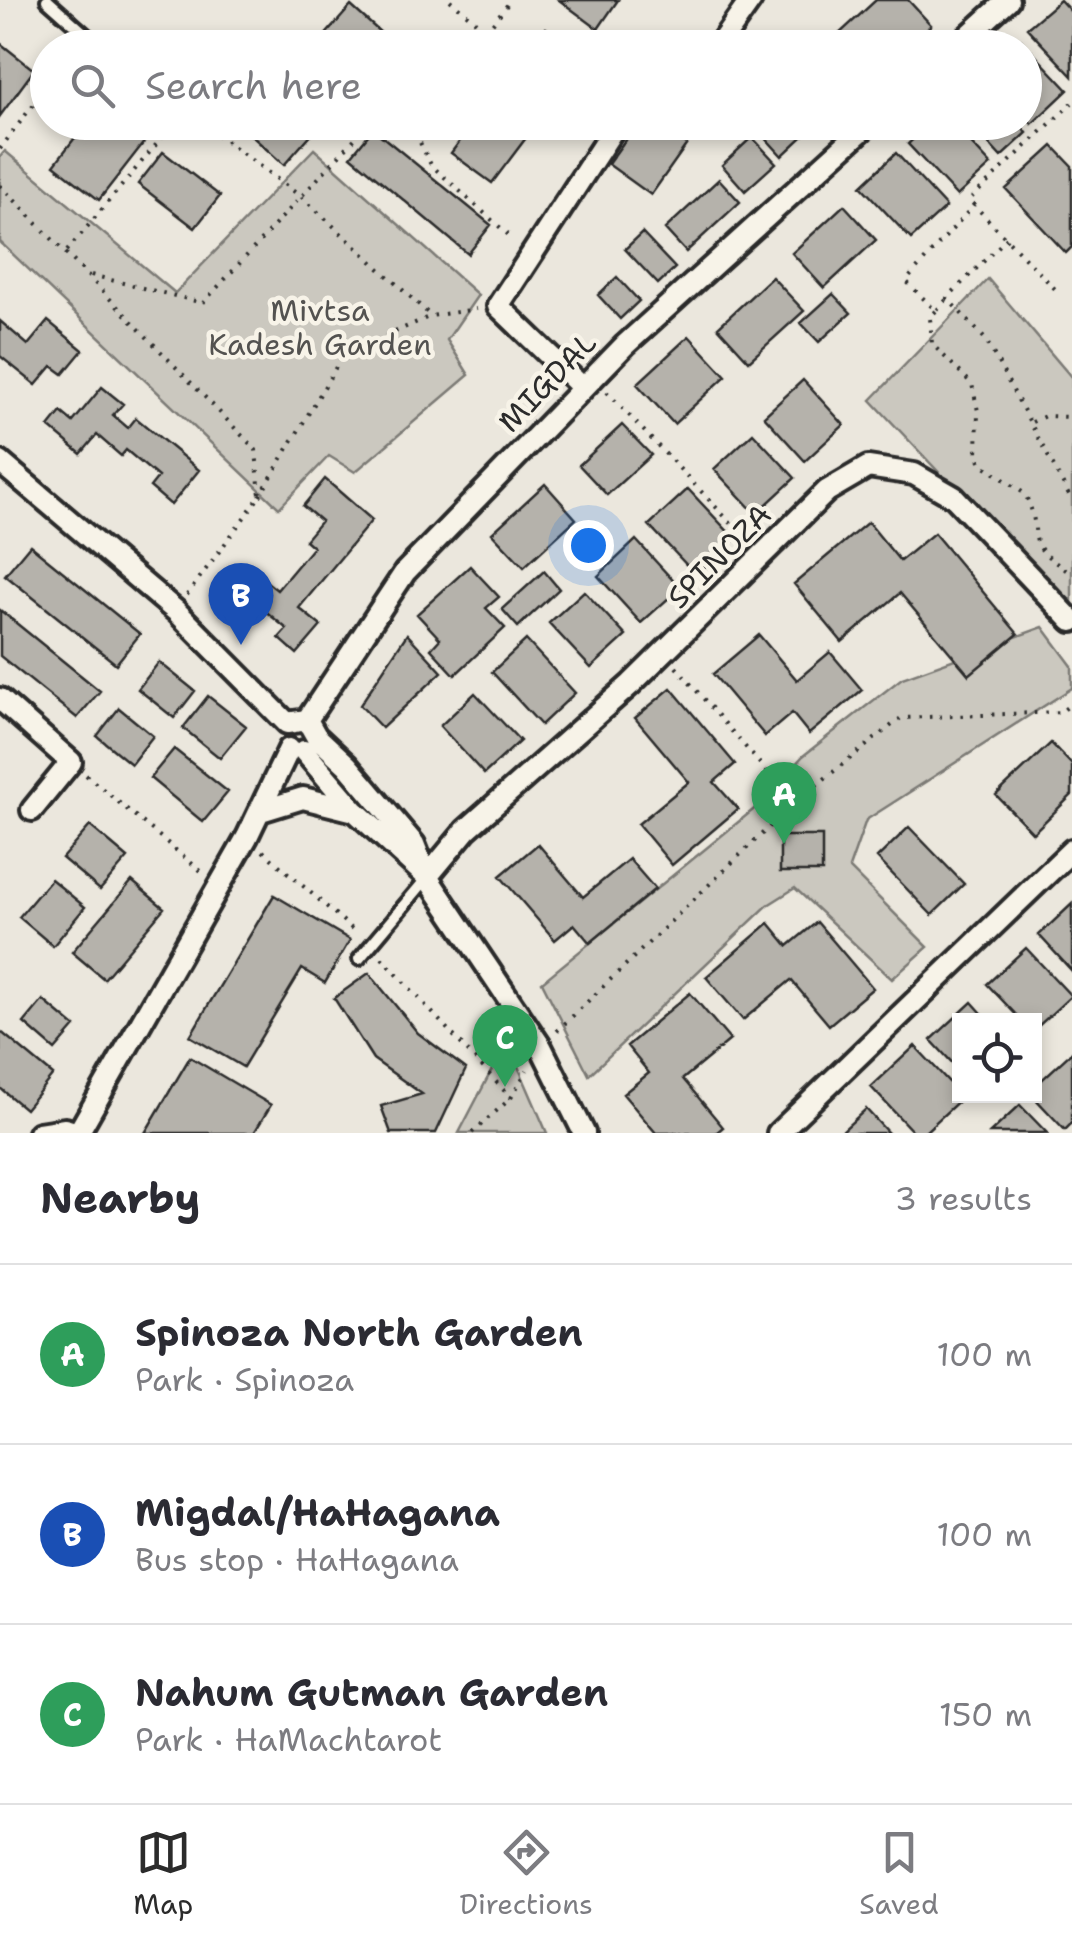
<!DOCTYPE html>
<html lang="en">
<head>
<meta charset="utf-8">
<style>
  :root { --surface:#fff; --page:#f2f2f3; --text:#2b2b33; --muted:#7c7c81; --line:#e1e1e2; --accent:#2b2b2b }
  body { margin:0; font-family:"Shantell Sans",sans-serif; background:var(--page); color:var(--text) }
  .controls { position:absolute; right:30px; bottom:30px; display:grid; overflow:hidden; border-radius:0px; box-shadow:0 5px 15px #0003 }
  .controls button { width:90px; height:90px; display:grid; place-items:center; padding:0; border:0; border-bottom:2px solid var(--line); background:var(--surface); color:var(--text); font:50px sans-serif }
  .you { position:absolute; left:588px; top:545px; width:35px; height:35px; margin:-25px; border:8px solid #fff; border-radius:50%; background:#1a73e8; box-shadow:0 0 0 15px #1a73e833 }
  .badge { display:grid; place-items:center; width:65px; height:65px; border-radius:50%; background:var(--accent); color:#fff; font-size:32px; font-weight:700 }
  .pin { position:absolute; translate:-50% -82px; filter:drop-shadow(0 2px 5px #0008) }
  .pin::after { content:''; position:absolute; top:52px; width:35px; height:30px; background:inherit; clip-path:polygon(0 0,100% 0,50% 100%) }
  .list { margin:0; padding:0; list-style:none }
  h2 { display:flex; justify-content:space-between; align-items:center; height:130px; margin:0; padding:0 40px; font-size:42px }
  h2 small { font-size:32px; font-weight:400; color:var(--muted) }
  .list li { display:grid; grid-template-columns:65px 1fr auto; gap:30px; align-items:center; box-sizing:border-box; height:180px; padding:0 40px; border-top:2px solid var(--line) }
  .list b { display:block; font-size:38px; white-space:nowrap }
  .list p { margin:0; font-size:32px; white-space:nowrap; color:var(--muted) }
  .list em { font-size:32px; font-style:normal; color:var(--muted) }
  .icon { flex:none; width:55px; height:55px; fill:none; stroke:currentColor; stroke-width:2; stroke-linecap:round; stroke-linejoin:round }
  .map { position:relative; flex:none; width:1072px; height:1133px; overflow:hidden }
  .search { position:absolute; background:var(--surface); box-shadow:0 5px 15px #0003; left:30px; right:30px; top:30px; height:110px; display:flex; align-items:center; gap:25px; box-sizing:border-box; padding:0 35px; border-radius:55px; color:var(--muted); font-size:38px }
  .sheet { height:670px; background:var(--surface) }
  nav { display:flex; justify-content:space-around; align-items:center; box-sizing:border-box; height:140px; border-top:2px solid var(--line); background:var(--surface); font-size:28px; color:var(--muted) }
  nav a { display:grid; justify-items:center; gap:5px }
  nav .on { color:var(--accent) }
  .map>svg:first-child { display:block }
  .green { fill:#cbc8bf; stroke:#7b7a75; stroke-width:2.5 }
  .building { fill:#b5b2ab; stroke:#2b2b2b; stroke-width:2.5 }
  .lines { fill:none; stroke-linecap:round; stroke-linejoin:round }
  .lane-casing { stroke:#2b2b2b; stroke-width:18 }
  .street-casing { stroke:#2b2b2b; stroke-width:28 }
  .path { stroke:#2b2b2b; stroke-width:4; stroke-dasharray:2.5 8; stroke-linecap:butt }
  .lane { stroke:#f7f3e8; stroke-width:10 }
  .street { stroke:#f7f3e8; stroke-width:20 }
  .labels { text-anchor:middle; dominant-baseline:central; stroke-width:9; stroke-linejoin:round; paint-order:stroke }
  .park-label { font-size:30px; fill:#535250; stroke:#f7f3e8 }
  .street-label { font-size:30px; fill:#2b2b2b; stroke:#f7f3e8 }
</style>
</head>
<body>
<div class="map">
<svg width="1072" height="1133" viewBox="0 0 1072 1133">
  <rect width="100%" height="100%" fill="#ebe7dd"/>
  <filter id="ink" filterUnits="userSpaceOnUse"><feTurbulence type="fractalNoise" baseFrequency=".01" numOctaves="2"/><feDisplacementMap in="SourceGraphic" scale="20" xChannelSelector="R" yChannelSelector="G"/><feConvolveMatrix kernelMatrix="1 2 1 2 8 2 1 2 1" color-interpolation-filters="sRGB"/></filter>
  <g filter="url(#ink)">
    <path class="green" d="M314,149L478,295L447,340L469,375L355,472L329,456L279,508L0,242V157L5,151L175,293Z
      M988,279L1072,378V614L871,400Z
      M1043,627L1072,666V688L866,820L849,868L928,947L892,979L795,888L768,905L589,1075L542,982L753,810L803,756L902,678Z
      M507,1041L547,1133H459Z"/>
    <path class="building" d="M559,0H618L598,29Z
      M876,0H908L931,25L907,48H851L839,34Z
      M1060,0L1072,13V76L1027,28Z
      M351,6L392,43L388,48H314Z
      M546,28L572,48H531Z
      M1021,40L1068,90L1032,124L1024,116V48H1013Z
      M0,43L34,70L0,116Z
      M87,122H122L145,141L99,200L54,165Z
      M248,122H322L284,165L243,128Z
      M474,122H538L492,183L451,153Z
      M638,122H657L687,144L651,195L608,164Z
      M751,122H818L782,156Z
      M931,122H951L991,165L957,196L908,144Z
      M969,122H1018L1027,133L1001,157Z
      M373,129L491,225L468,254L351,156Z
      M752,137L776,163L745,191L722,165Z
      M1053,146L1072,166V247L1066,253L1006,189Z
      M163,152L220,196L195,228L138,184Z
      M896,153L946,207L911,239L861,186Z
      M719,179L740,202L686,252L665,229Z
      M844,205L876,240L824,288L792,253Z
      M642,233L675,268L658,284L625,249Z
      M617,277L639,301L620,319L598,295Z
      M772,277L804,311L749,361L718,327Z
      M833,294L851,313L819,342L801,323Z
      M0,321L28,345L48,321L83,350L63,374L52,366L36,385L0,356Z
      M689,336L726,376L674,424L637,384Z
      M803,380L844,425L805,461L764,416Z
      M102,387L123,404L113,415L128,428L136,418L199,470L171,505L150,487L158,477L126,450L121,456L97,435L81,454L49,427L61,412L73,422Z
      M622,425L651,455L607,495L579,465Z
      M753,433L795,478L756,514L714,469Z
      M325,479L372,520L299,608L321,626L297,654L279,638L287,629L252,600L267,582L277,590L313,547L305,540L321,521L303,506Z
      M545,484L576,519L524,567L492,533Z
      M688,489L735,539L696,575L649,525Z
      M868,522L900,561L934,533L1018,634L969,675L900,593L842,642L794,584Z
      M636,540L680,588L641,623L598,576Z
      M30,545L140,634L116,664L5,575Z
      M470,566L499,597L486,608L505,628L455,675L431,649L440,639L417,614Z
      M544,571L559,589L518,627L502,609Z
      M584,591L626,636L591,668L549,623Z
      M0,610L100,691L77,718L0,656Z
      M407,634L442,672L382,728L360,705Z
      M759,635L797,680L830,652L862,690L809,734L792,713L765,736L713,674Z
      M526,640L575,693L541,725L492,672Z
      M159,662L195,691L174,718L138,689Z
      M671,688L735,764L714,782L738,809L672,865L638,824L689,782L635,718Z
      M475,693L520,741L484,774L440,726Z
      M208,696L246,726L220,758L183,728Z
      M119,708L153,736L131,764L97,736Z
      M1051,743L1072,765V795L1033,833L996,795Z
      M174,749L228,792L203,822L150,778Z
      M90,826L128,858L100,890L62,858Z
      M909,827L964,884L932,915L877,858Z
      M780,836H822V872H780Z
      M538,844L583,897L629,859L655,889L590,943L574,924L555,940L500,876Z
      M51,879L85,907L53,946L19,917Z
      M132,881L164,908L104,979L72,952Z
      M274,895L350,940L325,983L302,969L243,1067L190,1036Z
      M1072,904V971L1039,935Z
      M817,922L873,988L829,1025L791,980L743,1020L706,977L769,923L788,946Z
      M1026,948L1071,996L1034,1030V1021H1022L987,984Z
      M369,973L418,1033L466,1069L436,1133H391L381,1106L422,1094L373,1059L334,998Z
      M690,993L730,1040L683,1079L723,1127L716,1133H656L623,1094L649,1073L627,1046Z
      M43,1000L75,1027L55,1050L24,1023Z
      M972,1002L989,1021H960V1071L931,1040Z
      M0,1031L53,1075L25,1109L0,1088Z
      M915,1046L963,1097L924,1133H914L871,1087Z
      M1072,1052V1123L1065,1130L1033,1096L1034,1087Z
      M190,1057L271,1105L254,1133H145Z
      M1020,1105L1047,1133H990Z
      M866,1109L888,1133H840Z"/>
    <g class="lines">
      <g class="lane-casing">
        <path id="lane" d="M47,0L101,48
          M359,959L427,878"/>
      </g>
      <g class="street-casing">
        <path id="street" d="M717,48L751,0
          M955,48L1008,0
          M583,388L498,306L618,122
          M0,462L176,611L287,723
          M0,699L71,762L32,810
          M307,720L405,572L625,345L871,122
          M287,723L307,720L316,736L347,765L414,844L427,877L541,1047L584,1133
          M304,751L355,811L426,876
          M261,811L303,798L355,811
          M427,877L466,830L631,684L827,491L868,467L914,474L954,497L1072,621
          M39,1133L65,1129L78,1133
          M78,1133L247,837L289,749
          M778,1133L1072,850"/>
      </g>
      <path class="path" d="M450,0L487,31
        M473,48L511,0
        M200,122L304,199L430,315
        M411,124L431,165L513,239
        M0,149L48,85
        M0,185L256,450L260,496L187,595
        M974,205L969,200L1072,103
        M1007,238L947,298L986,340L1072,501
        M67,251L175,122
        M91,275L203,303L370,122
        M946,300L936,311L906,281L974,205L1058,292
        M936,311L930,317L932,344L972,384L978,411L977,455L982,464L1025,494C1048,543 1016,537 1072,574
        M607,392L748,541
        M1032,422L1045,416L1072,417
        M260,496L343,355L431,316L476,309
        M676,667L794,803
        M86,775L201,871
        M263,851L358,934
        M382,958L511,1098
        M557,1031L794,803L901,718L1061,712L1072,703
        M472,1133L511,1098L527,1070"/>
      <use href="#lane" class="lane"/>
      <use href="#street" class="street"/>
    </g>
  </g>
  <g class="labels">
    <g class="park-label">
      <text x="320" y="310">Mivtsa<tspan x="320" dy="34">Kadesh Garden</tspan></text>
    </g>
    <g class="street-label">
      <text transform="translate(547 382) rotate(-46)">MIGDAL</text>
      <text transform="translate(719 556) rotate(-45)">SPINOZA</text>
    </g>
  </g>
</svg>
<div class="controls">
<button><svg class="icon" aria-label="locate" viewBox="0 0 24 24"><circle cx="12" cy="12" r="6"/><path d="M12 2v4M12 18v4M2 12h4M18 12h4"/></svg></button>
</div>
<div class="you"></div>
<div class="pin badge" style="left:784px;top:844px;background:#2e9e5b">A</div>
<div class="pin badge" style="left:241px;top:645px;background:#1a4fb4">B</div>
<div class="pin badge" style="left:505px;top:1087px;background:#2e9e5b">C</div>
<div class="search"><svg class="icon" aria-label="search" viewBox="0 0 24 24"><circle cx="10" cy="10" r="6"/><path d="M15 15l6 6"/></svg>Search here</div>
</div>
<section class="sheet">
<h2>Nearby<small>3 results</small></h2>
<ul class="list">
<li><span class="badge" style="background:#2e9e5b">A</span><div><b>Spinoza North Garden</b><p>Park · Spinoza</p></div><em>100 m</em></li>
<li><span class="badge" style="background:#1a4fb4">B</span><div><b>Migdal/HaHagana</b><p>Bus stop · HaHagana</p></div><em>100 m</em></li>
<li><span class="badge" style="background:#2e9e5b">C</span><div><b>Nahum Gutman Garden</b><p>Park · HaMachtarot</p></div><em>150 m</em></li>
</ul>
</section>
<nav>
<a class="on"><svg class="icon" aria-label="map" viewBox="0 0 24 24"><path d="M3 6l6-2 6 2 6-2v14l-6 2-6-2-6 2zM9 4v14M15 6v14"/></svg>Map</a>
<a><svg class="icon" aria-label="directions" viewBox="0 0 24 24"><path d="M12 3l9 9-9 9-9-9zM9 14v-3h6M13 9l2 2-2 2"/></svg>Directions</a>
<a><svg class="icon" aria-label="saved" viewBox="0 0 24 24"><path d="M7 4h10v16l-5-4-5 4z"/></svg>Saved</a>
</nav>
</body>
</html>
